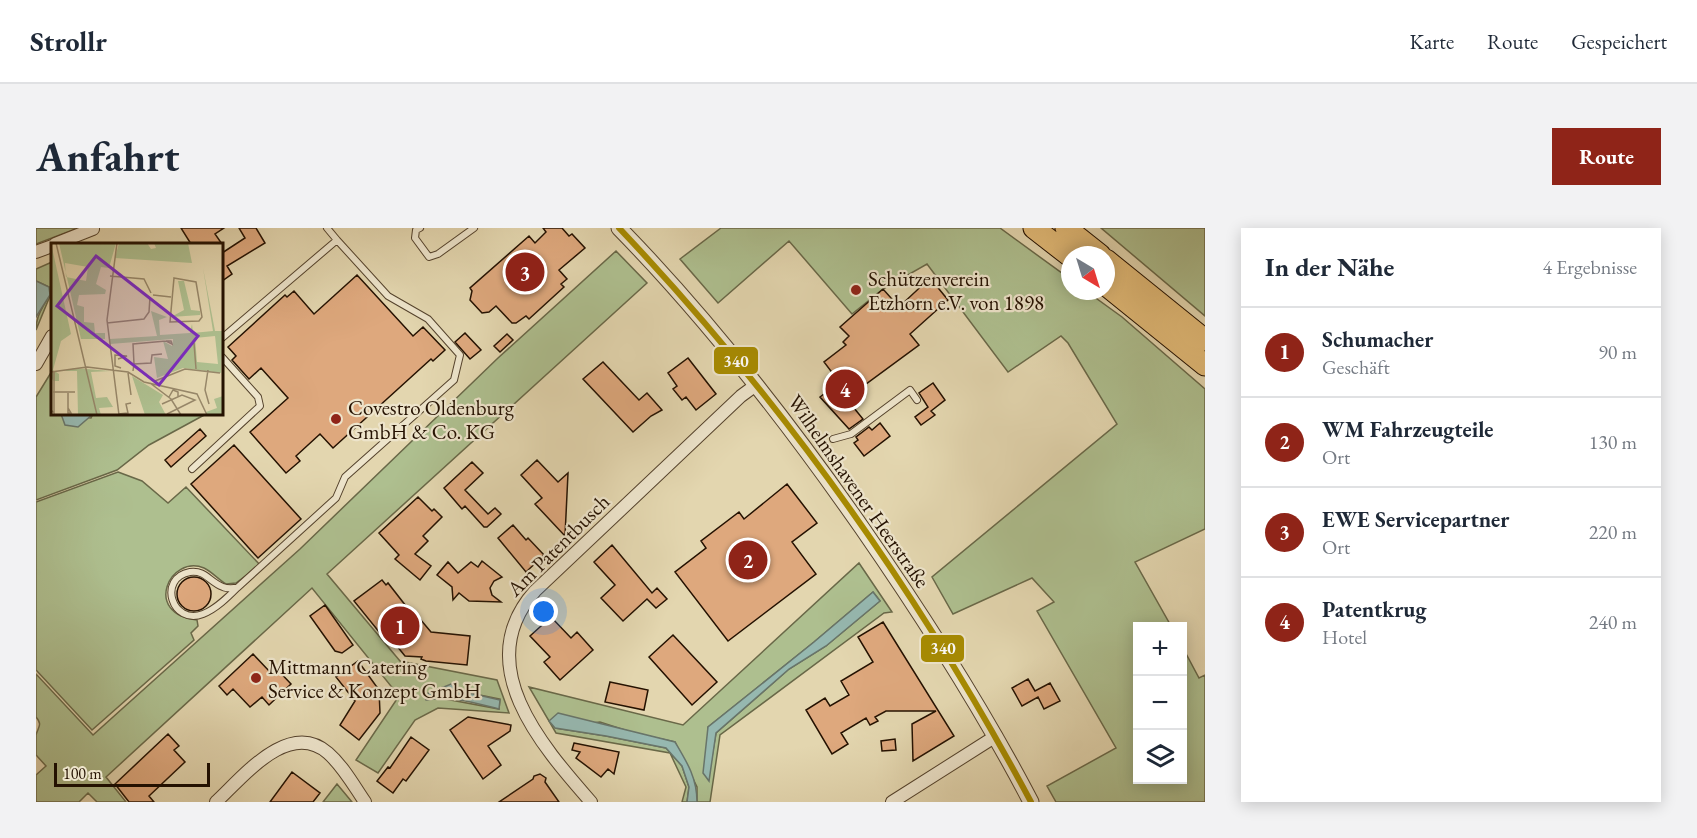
<!DOCTYPE html>
<html lang="de">
<head>
<meta charset="utf-8">
<style>
  :root { --surface:#fff; --page:#f2f2f3; --text:#1f2937; --muted:#747a83; --line:#e0e1e3; --accent:#8f2418 }
  body { margin:0; font-family:"EB Garamond",serif; background:var(--page); color:var(--text) }
  .controls { position:absolute; right:18px; bottom:18px; display:grid; overflow:hidden; border-radius:0px; box-shadow:0 3px 15px #0003 }
  .controls button { width:54px; height:54px; display:grid; place-items:center; padding:0; border:0; border-bottom:2px solid var(--line); background:var(--surface); color:var(--text); font:30px sans-serif }
  .compass { position:absolute; left:1025px; top:18px; width:54px; height:54px; border-radius:50%; background:var(--surface); box-shadow:0 3px 15px #0003; rotate:142deg }
  .scale { position:absolute; left:18px; bottom:15px; width:156px; box-sizing:border-box; padding-left:6px; border:3px solid #241101; border-top:0; font-size:16px; line-height:21px; white-space:nowrap; color:#241101; -webkit-text-stroke:4px #ede4cb; paint-order:stroke }
  .you { position:absolute; left:508px; top:384px; width:21px; height:21px; margin:-15px; border:4px solid #fff; border-radius:50%; background:#1a73e8; box-shadow:0 0 0 9px #1a73e833 }
  .badge { display:grid; place-items:center; width:39px; height:39px; border-radius:50%; background:var(--accent); color:#fff; font-size:20px; font-weight:700 }
  .pin { position:absolute; translate:-50% -50%; border:3px solid #fff; box-shadow:0 2px 6px #0006 }
  .list { margin:0; padding:0; list-style:none }
  h2 { display:flex; justify-content:space-between; align-items:center; height:78px; margin:0; padding:0 24px; font-size:26px }
  h2 small { font-size:20px; font-weight:400; color:var(--muted) }
  .list li { display:grid; grid-template-columns:39px 1fr auto; gap:18px; align-items:center; box-sizing:border-box; height:90px; padding:0 24px; border-top:2px solid var(--line) }
  .list b { display:block; font-size:22px; white-space:nowrap }
  .list p { margin:0; font-size:20px; white-space:nowrap; color:var(--muted) }
  .list em { font-size:20px; font-style:normal; color:var(--muted) }
  .icon { flex:none; width:33px; height:33px; fill:none; stroke:currentColor; stroke-width:2; stroke-linecap:round; stroke-linejoin:round }
  .map { position:relative; flex:none; width:1169px; height:574px; overflow:hidden; border-radius:0px }
  header { display:flex; align-items:center; gap:36px; box-sizing:border-box; height:84px; padding:0 30px; background:var(--surface); border-bottom:2px solid var(--line) }
  header strong { font-size:28px }
  nav { display:flex; gap:33px; margin-inline-start:auto; font-size:21px }
  .intro { display:flex; align-items:center; justify-content:space-between; box-sizing:border-box; height:144px; padding:0 36px }
  h1 { margin:0; font-size:42px }
  .button { padding:15px 27px; border-radius:0px; background:var(--accent); color:#fff; font-size:21px; font-weight:700 }
  main { display:flex; gap:36px; padding:0 36px }
  aside { flex:1; background:var(--surface); border-radius:0px; box-shadow:0 3px 15px #0003 }
  .map>svg:first-child { display:block }
  .green { fill:#aebf8f; stroke:#696848; stroke-width:1.5; fill-rule:evenodd }
  .water { fill:#96b8b0; stroke:#68756a; stroke-width:1.5 }
  .building { fill:#dea87d; stroke:#241101; stroke-width:1.5 }
  .lines { fill:none; stroke-linecap:round; stroke-linejoin:round }
  .service-casing { stroke:#54422c; stroke-width:8 }
  .minor-casing { stroke:#54422c; stroke-width:14 }
  .tertiary-casing { stroke:#54422c; stroke-width:17 }
  .motorway-casing { stroke:#241101; stroke-width:23 }
  .service { stroke:#ede4cb; stroke-width:6 }
  .minor { stroke:#ede4cb; stroke-width:12 }
  .tertiary { stroke:#ede4cb; stroke-width:15 }
  .motorway { stroke:#e2bb78; stroke-width:21 }
  .bus-1-casing { stroke:#ede4cb; stroke-width:10 }
  .bus-1 { stroke:#a78b01; stroke-width:6 }
  .poi-dot { fill:#8f2418; stroke:#ede4cb; stroke-width:2 }
  .labels { text-anchor:middle; dominant-baseline:central; stroke-width:4.5; stroke-linejoin:round; paint-order:stroke }
  .poi-label { font-size:21px; fill:#241101; stroke:#ede4cb; text-anchor:start }
  .street-label { font-size:21px; fill:#241101; stroke:#ede4cb }
  .inset-road { fill:none; stroke:#978769; stroke-width:1.5 }
  .view { fill:#7b2cbf; fill-opacity:0.15; stroke:#7b2cbf; stroke-width:3 }
  .inset-edge { fill:none; stroke:#241101; stroke-width:3 }
  .line-badge { stroke:#ede4cb; stroke-width:2 }
  .badge-label { font-size:16px; text-anchor:middle; font-weight:bold; fill:#fff }
</style>
</head>
<body>
<header>
<strong>Strollr</strong>
<nav><a>Karte</a><a>Route</a><a>Gespeichert</a></nav>
</header>
<div class="intro"><h1>Anfahrt</h1><a class="button">Route</a></div>
<main>
<div class="map">
<svg width="1169" height="574" viewBox="0 0 1169 574">
  <rect width="100%" height="100%" fill="#e3d6af"/>
  <filter id="stains"><feTurbulence type="fractalNoise" baseFrequency=".00333" numOctaves="4"/><feColorMatrix values="0 0 0 0 .2 0 0 0 0 .09 0 0 0 0 .02 0 0 0 .5 -.17"/></filter>
  <radialGradient id="worn" r=".72"><stop offset=".6" stop-color="#630" stop-opacity="0"/><stop offset="1" stop-color="#630" stop-opacity=".3"/></radialGradient>
  <path class="green" d="M0,0H42L0,16Z
    M685,0H964L1034,51V63H1050L1086,89L1169,161V301L1099,334L1135,398H1102V552H1146L1147,420L1163,450L1169,447V574H1020L1011,558L1080,520L1001,383L1018,374L996,350L917,386L896,349L1081,196L1032,115L1025,108L972,144L891,36L847,61L816,86L753,13L682,75L644,31Z
    M1065,0H1169V88Z
    M580,23L611,55L291,346L364,433L461,452L473,485L402,480L379,492L342,545L320,532L363,468L276,360L70,549L90,574H61L52,565L43,574H0V547L10,538L0,527C0,521 0,512 0,507C2,499 7,497 0,489V446L57,507L264,321L462,130ZM415,457L429,464L464,471L463,481L388,467Z
    M16,34V63L0,102C0,81 14,75 13,59L0,53V41Z
    M16,143V186L55,190L57,186H170L113,217L81,242L0,272V169Z
    M82,244L106,253L132,275L150,259L224,337L200,355L190,356C183,352 175,343 168,340C134,326 106,386 161,392L162,398L155,405L158,412L56,502L0,442V274Z
    M823,335L856,384L848,385L684,507L674,574H661V559L639,514L598,505L564,494L519,500L570,508L630,520L646,538L653,559L651,574H646L650,559L634,525L520,505L493,459L647,497ZM837,364L844,373L790,418L753,441L680,505L672,552V499L778,414Z
    M301,556L316,574H287Z"/>
  <path class="water" d="M0,53L13,59L14,67L0,89Z
    M25,186H57L42,199L29,197Z
    M837,364L844,373L790,418L753,441L680,505L673,553L667,545L672,499L778,414Z
    M415,456L429,464L464,472L463,481C439,475 414,467 390,472L388,467Z
    M522,485L639,514C651,534 661,550 661,574H651L653,559L646,538L630,520L570,508L519,500L513,493Z"/>
  <path class="building" d="M145,0H188L179,6L186,16H155Z
    M203,0H220L229,15L191,38L196,46L186,53V25L209,10Z
    M507,0H526L533,8L536,6L549,20L523,42L531,51L525,56L528,59L493,91L490,88L480,95H476L460,78L453,84L446,85L434,72L436,63L434,60L493,8L499,15L510,4Z
    M321,47L377,108L387,99L409,122L397,133L395,131L297,220L284,206L260,228L264,233L250,245L214,204L252,170L225,140L213,151L196,132L200,128L192,119L249,67L251,69L258,63L278,86Z
    M894,50L912,72L874,106L883,117L818,165L825,174L818,180L827,191L813,201L784,169L802,155L799,152L801,151L788,134L810,117L807,114L813,108L804,99L847,61L863,79Z
    M429,105L445,122L434,131L419,114Z
    M471,106L477,112L464,124L458,118Z
    M652,130L680,166L660,182L650,169L646,172L637,161L641,158L632,145Z
    M567,134L603,172L611,165L626,182L615,188L597,204L547,151Z
    M897,155L909,172L895,183L899,187L885,197L879,189L892,179L883,165Z
    M844,195L854,208L828,228L818,215L822,212L820,209L833,199L836,202Z
    M164,201L170,208L135,239L129,232Z
    M198,217L265,291L222,330L155,256Z
    M501,232L522,254L532,245L529,308L499,276L506,270L485,247Z
    M436,234L447,245L429,262L452,286L459,280L465,286L451,299H448L429,278L426,281L408,260Z
    M751,256L781,295L756,314L780,346L692,413L639,344L670,320L665,313L703,284L708,291Z
    M382,269L396,283L398,281L406,289L387,308L392,313L379,326L395,338L384,352L359,331L363,327L343,305Z
    M477,297L490,312L492,310L508,327L490,344L462,310Z
    M576,317L616,365L621,360L631,371L620,380L611,371L587,393L565,370L579,357L558,334Z
    M446,333L466,349L458,353L454,360L456,367L465,374L433,373L423,365L417,372L416,359L401,347L412,334L422,345L435,334L442,339Z
    M141 366a17 17 0 1 1 34 0a17 17 0 1 1-34 0Z
    M346,352L350,357L352,355L377,387L379,385L395,404L434,408L431,437L390,433L385,431L386,429L369,428L352,407L348,410L318,373Z
    M289,377L317,417L306,425L299,423L274,388Z
    M515,389L535,410L541,404L557,422L524,452L508,434L514,429L494,408Z
    M847,394L918,508L877,533L876,496L900,483H850L839,489L842,493L834,497L830,490L805,505L812,516L796,526L770,482L789,470L794,478L813,467L805,453L837,434L822,409Z
    M637,407L681,454L656,477L613,429Z
    M217,426L234,444L239,439L255,456L233,477L226,469L214,479L197,461L191,467L183,458Z
    M322,433L343,462L344,485L323,512L304,497L319,473L300,449Z
    M992,451L999,463L1014,455L1024,473L1008,481L1002,469L986,478L976,460Z
    M574,454L612,462L608,482L569,474Z
    M432,489L475,497L474,503L452,518L465,537L447,551L414,502Z
    M132,506L143,518L138,522L149,534L113,568L118,574H93L79,556Z
    M375,509L393,522L370,553L367,551L357,565L341,553L352,539L354,540Z
    M859,511L860,522L846,523L845,513Z
    M538,515L583,524L578,546L572,541L565,549L540,530L544,524L536,522Z
    M256,544L284,565L277,574H234Z
    M504,546L510,550L509,554L523,574H463L497,551L498,548Z"/>
  <g class="lines">
    <g class="service-casing">
      <path id="service" d="M384,0L380,2L379,10L393,29L402,26L438,0
        M186,110L301,12L291,0
        M797,211L815,206L874,162L881,172
        M156,241L224,178L222,169L186,129
        M201,360C192,369 180,381 167,386C136,398 121,350 154,344C170,342 173,354 187,359C191,361 197,360 201,360L300,270L309,249L418,152L424,127L392,91L352,68L301,12"/>
    </g>
    <g class="minor-casing">
      <path id="minor" d="M19,16L57,1
        M0,24L16,18
        M0,136L16,108
        M180,574C207,549 253,491 292,525C307,538 318,558 329,574
        M555,574C505,517 434,436 499,363L705,168L720,157
        M856,574L960,508"/>
    </g>
    <g class="tertiary-casing">
      <path id="tertiary" d="M583,0C673,92 752,194 826,300C887,388 945,478 995,574"/>
    </g>
    <g class="motorway-casing">
      <path id="motorway" d="M998,0L1034,28
        M1030,0L1064,27
        M1070,32L1169,112
        M1070,57L1169,137"/>
    </g>
    <use href="#service" class="service"/>
    <use href="#minor" class="minor"/>
    <use href="#tertiary" class="tertiary"/>
    <use href="#motorway" class="motorway"/>
    <g class="bus-1-casing">
      <path id="bus-1" d="M583,0C745,171 884,366 995,574"/>
    </g>
    <use href="#bus-1" class="bus-1"/>
  </g>
  <g class="poi-dot">
    <circle cx="820" cy="62" r="6"/>
    <circle cx="300" cy="191" r="6"/>
    <circle cx="220" cy="450" r="6"/>
  </g>
  <g class="labels">
    <g class="poi-label">
      <text x="832" y="50">Schützenverein<tspan x="832" dy="24">Etzhorn e.V. von 1898</tspan></text>
      <text x="312" y="179">Covestro Oldenburg<tspan x="312" dy="24">GmbH &amp; Co. KG</tspan></text>
      <text x="232" y="438">Mittmann Catering<tspan x="232" dy="24">Service &amp; Konzept GmbH</tspan></text>
    </g>
    <g class="street-label">
      <text transform="translate(823 263) rotate(55)">Wilhelmshavener Heerstraße</text>
      <text transform="translate(522 317) rotate(-45)">Am Patentbusch</text>
    </g>
  </g>
  <g transform="translate(15 15)">
    <rect width="172" height="172" fill="#e3d6af"/>
    <path d="M0,0L20,91L10,98L2,127L8,131V138H2L0,132ZM8,0H65L58,25L50,24L45,41L55,47L54,51L28,52L26,62L33,64V79L43,80L44,90H54V96H30ZM14,20L37,24L35,38L15,34ZM68,0H96L100,6L105,5L103,0H137L141,20L64,15ZM152,25L164,88H172L170,130L132,125L106,135L103,114L117,116L112,98L121,103L122,96L59,101V96L106,93L100,68L116,74L108,77L109,92L139,90L141,81L142,90L162,88ZM164,93L167,121L146,119L144,95ZM127,38H133L140,67L149,68V72L120,74L133,67ZM24,125L59,128L40,129L45,155L56,154L62,164L48,165L50,172H27L26,128H12ZM81,133L112,152L108,159L115,172H94ZM172,153V172H156L155,169L166,165L163,156Z" fill="#aebf8f" fill-rule="evenodd"/>
    <path class="inset-road" d="M5,0L46,172M66,0L56,77L68,172M59,33L93,36L100,50M123,35L145,39L151,74L148,78L119,79ZM102,52L120,54M56,80L93,76L98,69L99,54M143,100L145,126M67,116L76,113L64,112V123L70,125M83,121L82,101L115,98L121,101L120,98H115M157,127L154,147L158,161M82,128L83,121L100,120L101,112L111,111M0,129L36,124L77,129L93,139L146,151L156,172M77,130L80,152M104,138L134,126L169,130M99,140L120,156L130,172M2,149H24M17,150V170H20L17,165M118,154L122,147L127,149V154M111,161L131,152L144,157L116,171M0,167L3,170V128M67,171L77,170L75,161L80,160"/>
    <path class="view" d="M45,13L147,93L108,142L6,63Z"/>
    <rect width="172" height="172" class="inset-edge"/>
  </g>
  <g class="line-badge">
    <rect x="677" y="118" width="46" height="29" rx="6" fill="#a78b01"/>
    <rect x="884" y="406" width="45" height="29" rx="6" fill="#a78b01"/>
  </g>
  <g class="badge-label">
    <text x="700" y="139">340</text>
    <text x="907" y="426">340</text>
  </g>
  <rect width="100%" height="100%" filter="url(#stains)"/>
  <rect width="100%" height="100%" fill="url(#worn)"/>
</svg>
<div class="controls">
<button>+</button>
<button>−</button>
<button><svg class="icon" aria-label="layers" viewBox="0 0 24 24"><path d="M12 4l9 5-9 5-9-5zM3 14l9 5 9-5"/></svg></button>
</div>
<svg class="compass" viewBox="-18 -18 36 36"><path d="M0-13l5 13h-10z" fill="#e53935"/><path d="M0 13l5-13h-10z" fill="#747a83"/></svg>
<div class="scale">100 m</div>
<div class="you"></div>
<div class="pin badge" style="left:364px;top:398px">1</div>
<div class="pin badge" style="left:712px;top:332px">2</div>
<div class="pin badge" style="left:489px;top:44px">3</div>
<div class="pin badge" style="left:809px;top:161px">4</div>
</div>
<aside>
<h2>In der Nähe<small>4 Ergebnisse</small></h2>
<ul class="list">
<li><span class="badge">1</span><div><b>Schumacher</b><p>Geschäft</p></div><em>90 m</em></li>
<li><span class="badge">2</span><div><b>WM Fahrzeugteile</b><p>Ort</p></div><em>130 m</em></li>
<li><span class="badge">3</span><div><b>EWE Servicepartner</b><p>Ort</p></div><em>220 m</em></li>
<li><span class="badge">4</span><div><b>Patentkrug</b><p>Hotel</p></div><em>240 m</em></li>
</ul>
</aside>
</main>
</body>
</html>
